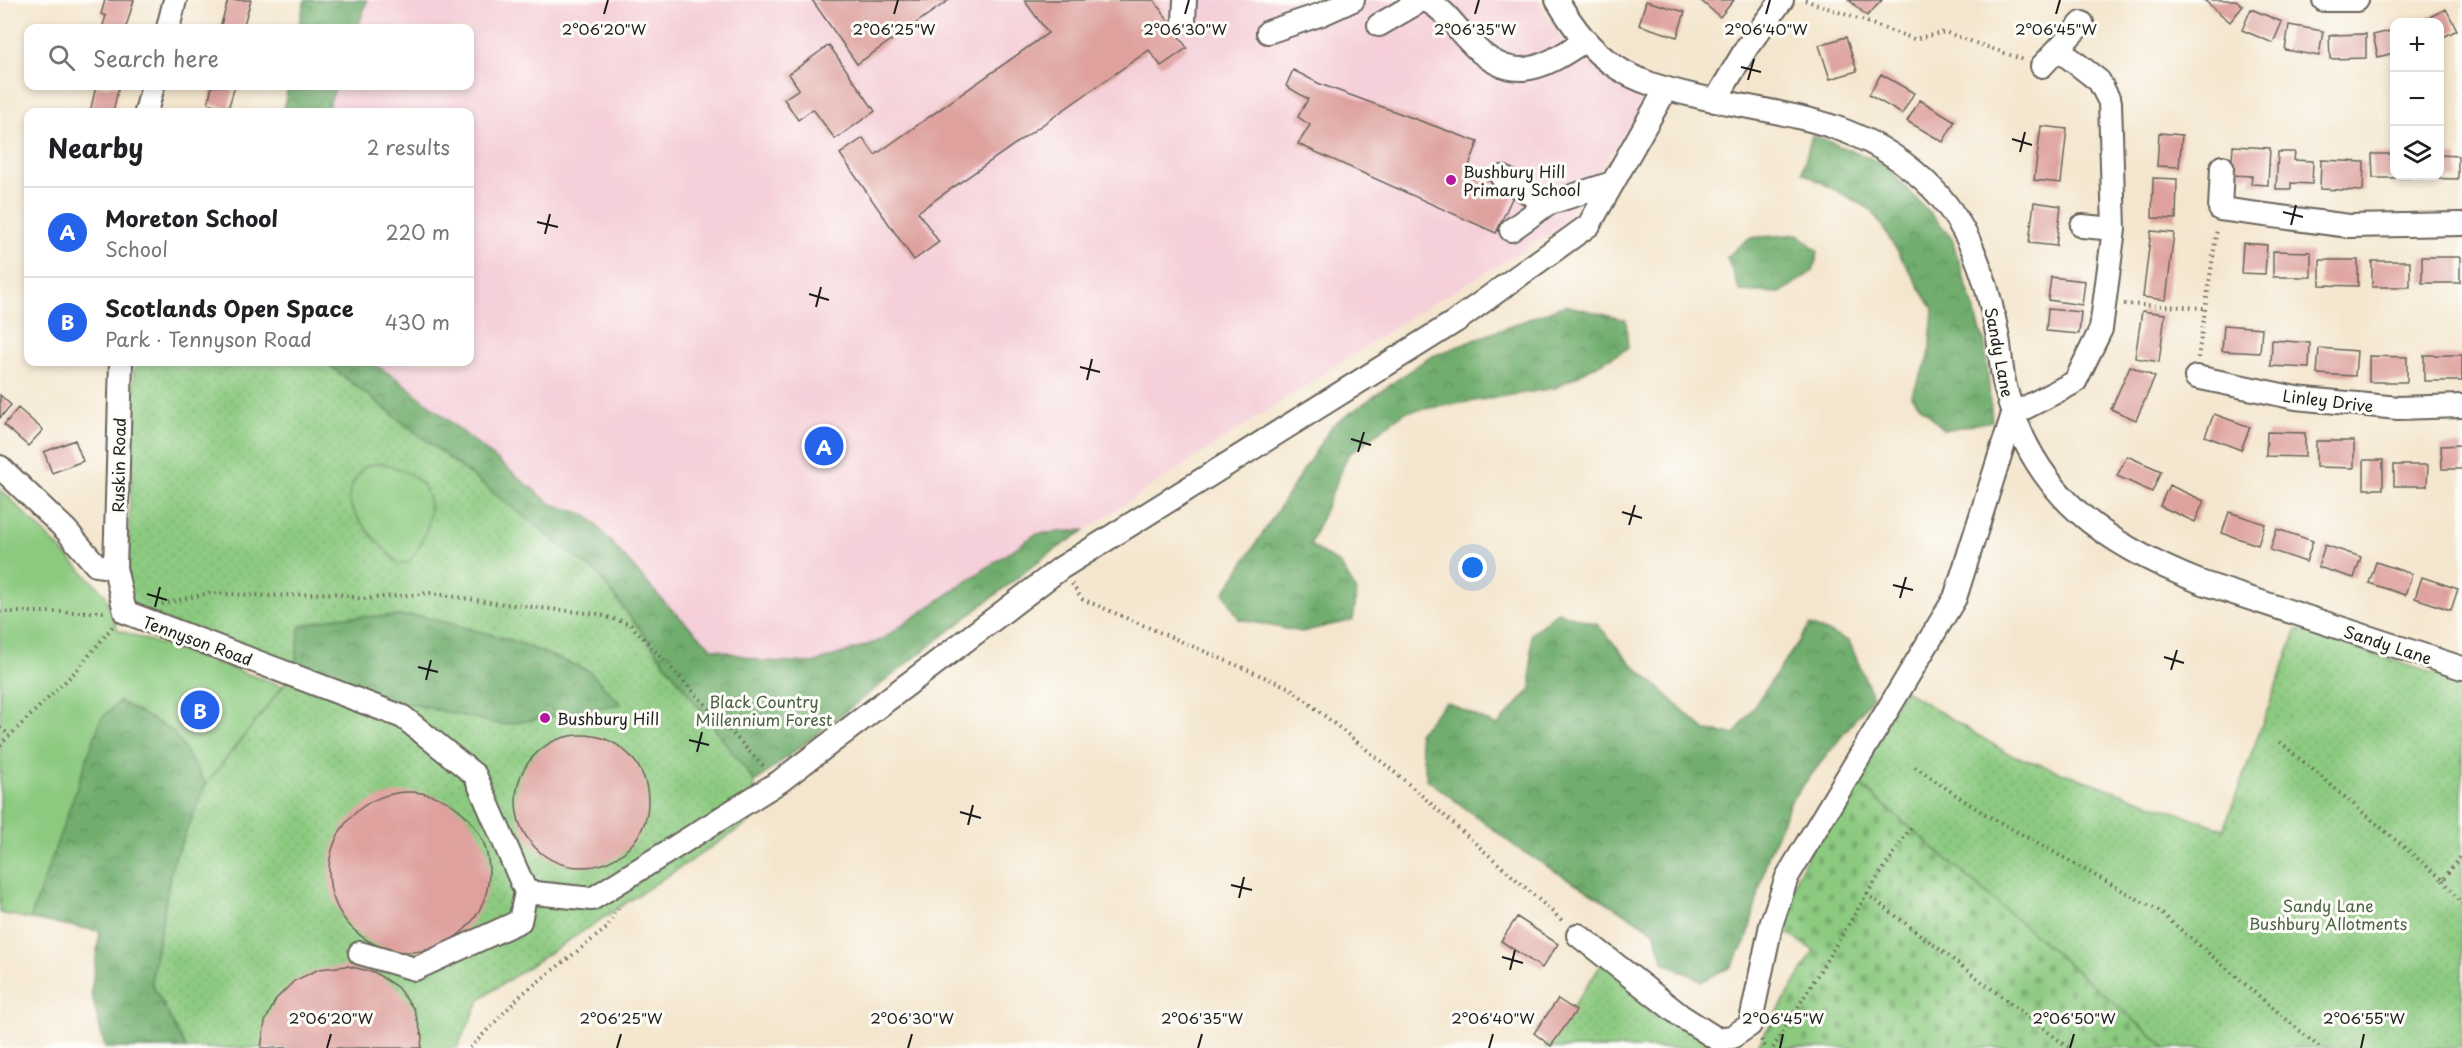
<!DOCTYPE html>
<html lang="en">
<head>
<meta charset="utf-8">
<style>
  :root { --surface:#fff; --page:#f2f2f2; --text:#202124; --muted:#757577; --line:#e0e0e0; --accent:#2563eb }
  body { margin:0; font-family:"Playpen Sans",sans-serif; background:var(--page); color:var(--text) }
  .controls { position:absolute; right:18px; top:18px; display:grid; overflow:hidden; border-radius:12px; box-shadow:0 3px 9px #0003 }
  .controls button { width:54px; height:54px; display:grid; place-items:center; padding:0; border:0; border-bottom:2px solid var(--line); background:var(--surface); color:var(--text); font:30px sans-serif }
  .you { position:absolute; left:1473px; top:568px; width:21px; height:21px; margin:-15px; border:4px solid #fff; border-radius:50%; background:#1a73e8; box-shadow:0 0 0 9px #1a73e833 }
  .badge { display:grid; place-items:center; width:39px; height:39px; border-radius:50%; background:var(--accent); color:#fff; font-size:20px; font-weight:700 }
  .pin { position:absolute; translate:-50% -50%; border:3px solid #fff; box-shadow:0 2px 6px #0006 }
  .list { margin:0; padding:0; list-style:none }
  h2 { display:flex; justify-content:space-between; align-items:center; height:78px; margin:0; padding:0 24px; font-size:26px }
  h2 small { font-size:20px; font-weight:400; color:var(--muted) }
  .list li { display:grid; grid-template-columns:39px 1fr auto; gap:18px; align-items:center; box-sizing:border-box; height:90px; padding:0 24px; border-top:2px solid var(--line) }
  .list b { display:block; font-size:22px; white-space:nowrap }
  .list p { margin:0; font-size:20px; white-space:nowrap; color:var(--muted) }
  .list em { font-size:20px; font-style:normal; color:var(--muted) }
  .icon { flex:none; width:33px; height:33px; fill:none; stroke:currentColor; stroke-width:2; stroke-linecap:round; stroke-linejoin:round }
  .map { position:relative; flex:none; width:2462px; height:1048px; overflow:hidden }
  .search { position:absolute; background:var(--surface); box-shadow:0 3px 9px #0003; left:24px; top:24px; width:450px; height:66px; display:flex; align-items:center; gap:15px; box-sizing:border-box; padding:0 21px; border-radius:12px; color:var(--muted); font-size:22px }
  .panel { position:absolute; background:var(--surface); box-shadow:0 3px 9px #0003; left:24px; top:108px; width:450px; height:258px; border-radius:12px }
  .map>svg:first-child { display:block }
  .built { fill:#f5cfd9 }
  .grass { fill:url(#grass-dots); stroke:#54734e; stroke-width:1.5; fill-rule:evenodd }
  .forest { fill:url(#forest-crowns); stroke:#466545; stroke-width:1.5 }
  .cemetery { fill:url(#cemetery-stones); stroke:#54734e; stroke-width:1.5 }
  .park { fill:#8cca80; stroke:#54734e; stroke-width:1.5 }
  .building { fill:#dea19e }
  .lines { fill:none; stroke-linecap:round; stroke-linejoin:round }
  .minor-casing { stroke:#68635a; stroke-width:26 }
  .path { stroke:#68635a; stroke-width:4; stroke-dasharray:1.5 4.5; stroke-linecap:butt }
  .minor { stroke:#fff; stroke-width:22 }
  .ticks { fill:none; stroke:#1c1c1c; stroke-width:2 }
  .poi-dot { fill:#b5179e; stroke:#fdfcf7; stroke-width:2 }
  .labels { text-anchor:middle; dominant-baseline:central; stroke-width:6; stroke-linejoin:round; paint-order:stroke }
  .poi-label { font-size:16px; fill:#1c1c1c; stroke:#fdfcf7; text-anchor:start }
  .street-label { font-size:16px; fill:#1c1c1c; stroke:#fdfcf7 }
  .park-label { font-size:16px; fill:#496244; stroke:#fdfcf7 }
  .ticks-label { font-size:15px; text-anchor:middle; fill:#1c1c1c; stroke:#fdfcf7; stroke-width:6; stroke-linejoin:round; paint-order:stroke }
</style>
</head>
<body>
<div class="map">
<svg width="2462" height="1048" viewBox="0 0 2462 1048">
  <defs>
    <pattern id="grass-dots" width="8" height="8" patternUnits="userSpaceOnUse" patternTransform="scale(1.5)"><rect width="8" height="8" fill="#8cca80"/><path d="M2 2h.1M6 6h.1" fill="none" stroke="#78ad6e" stroke-width="1.8" stroke-linecap="round"/></pattern>
    <pattern id="forest-crowns" width="20" height="18" patternUnits="userSpaceOnUse" patternTransform="scale(1.5)"><rect width="20" height="18" fill="#71ae6e"/><path d="M2 6a3 3 0 1 1 6 0M12 15a3 3 0 1 1 6 0" fill="none" stroke="#5c8d5a"/></pattern>
    <pattern id="cemetery-stones" width="16" height="16" patternUnits="userSpaceOnUse" patternTransform="scale(1.5)"><rect width="16" height="16" fill="#8cca80"/><path d="M2 7V4a2 2 0 0 1 4 0v3zM10 15v-3a2 2 0 0 1 4 0v3z" fill="#78ad6e"/></pattern>
  </defs>
  <rect width="100%" height="100%" fill="#fdfcf7"/>
  <filter id="ink" filterUnits="userSpaceOnUse"><feTurbulence type="fractalNoise" baseFrequency=".0167" numOctaves="2"/><feDisplacementMap in="SourceGraphic" scale="12" xChannelSelector="R" yChannelSelector="G"/><feConvolveMatrix kernelMatrix="1 2 1 2 8 2 1 2 1" color-interpolation-filters="sRGB"/></filter>
  <filter id="wash" filterUnits="userSpaceOnUse"><feTurbulence type="fractalNoise" baseFrequency=".008" numOctaves="4" result="noise"/><feDisplacementMap in="SourceGraphic" scale="24" xChannelSelector="R" yChannelSelector="G"/><feGaussianBlur stdDeviation="1.35" result="paint"/><feColorMatrix in="noise" values="0 0 0 0 0 0 0 0 0 0 0 0 0 0 0 0 0 1.4 0 .05"/><feComposite in="paint" operator="in"/></filter>
  <g filter="url(#wash)">
    <rect width="100%" height="100%" fill="#f4e6ce"/>
    <path class="built" d="M305,0H1538L1565,44L1646,103L1559,229L1410,317L1044,557L755,782L597,573L325,362H470V112H283L288,86H470V28H298Z"/>
    <path class="grass" d="M134,362H325L597,573L755,782L751,821L481,998L457,1048H186L151,982L172,865L206,784L283,686L295,666L127,607ZM421,616L511,640L589,671Z
      M2297,629L2462,683V1048H2166L1850,776L1904,690L2007,753L2224,829Z
      M1609,953L1733,1048H1545Z"/>
    <path class="forest" d="M305,0H367L358,28H298Z
      M288,86H336L326,112H283Z
      M1812,135L1884,164L1951,236L1985,344L1992,421L1944,430L1911,396L1929,358L1933,309L1872,210L1802,172Z
      M1799,234L1818,252L1813,271L1780,293L1740,291L1727,257L1749,238Z
      M1565,305L1626,320L1628,348L1555,388L1405,412L1348,455L1310,545L1341,565L1357,592L1353,620L1301,632L1239,619L1224,593L1332,426L1428,358Z
      M325,362H370L398,379L551,504L587,515L664,602L712,648L761,661L813,663L879,641L1036,534L1085,530L1044,557L755,782L597,573Z
      M1557,612L1597,624L1628,660L1706,731L1735,734L1810,625L1849,641L1873,697L1792,799L1768,856L1747,939L1731,967L1702,981L1664,963L1654,931L1520,850L1427,779L1418,733L1446,702L1497,726L1531,689V634Z
      M421,616L511,640L589,671L621,704L503,725L381,697L295,666L300,626L337,617Z
      M120,701L173,731L206,784L172,865L151,982L186,1048H105L91,992L100,931L30,919L101,719Z"/>
    <path class="cemetery" d="M1850,776L2166,1048H1756L1814,951L1780,928L1798,875Z"/>
    <path class="park" d="M383,463C397,468 413,473 423,486C439,507 424,545 408,563H398C385,549 347,514 349,495C351,484 358,474 365,466Z
      M0,489L105,594L118,630L283,686L206,784L173,731L119,701L101,719L30,919L0,913Z"/>
    <g id="blocks">
      <path class="building" d="M105,0H134L126,27L130,28H102L106,16L101,14Z
        M228,0H251L243,28H220Z
        M812,0H949L857,64Z
        M1024,0H1154L1187,48L1161,66L1149,50L918,212L939,242L914,260L840,154L863,138L875,155L1048,33Z
        M1700,0H1734L1720,17Z
        M1849,0H1882L1867,16Z
        M2204,0H2236L2243,6L2230,22Z
        M1646,1L1685,12L1677,37L1639,25Z
        M2251,9L2282,22L2273,43L2242,30Z
        M2446,9L2457,30L2440,39V22H2419Z
        M2289,25L2323,31L2319,56L2285,50Z
        M2394,30V53L2378,57L2373,35Z
        M2366,34V58L2330,59L2329,35Z
        M1846,37L1857,71L1830,79L1819,45Z
        M829,45L875,111L835,139L813,109L798,120L784,99L799,89L789,74Z
        M1293,70L1320,84L1478,142L1467,171L1515,192L1496,233L1298,144L1310,125L1298,117L1308,99L1286,86Z
        M1881,74L1914,93L1902,114L1869,95Z
        M96,86H119L113,112H90Z
        M212,86H235L228,109L208,103Z
        M1920,100L1955,121L1943,142L1907,121Z
        M2041,126L2067,129L2061,183L2034,180Z
        M2159,133L2182,135L2179,167L2157,166Z
        M2233,146L2270,148L2268,185L2251,184L2252,176L2231,175Z
        M2278,152H2295L2294,160L2313,161L2312,184L2291,183V189H2276Z
        M2372,154H2394V176H2410L2411,178H2373Z
        M2440,155L2458,156V179L2418,178V176H2440Z
        M2321,160L2364,162L2363,191L2320,189Z
        M2153,178L2177,179L2176,219L2152,218Z
        M2034,202L2061,206L2056,246L2029,243Z
        M2151,231L2174,233L2166,300L2143,297Z
        M2243,243L2267,245L2265,274L2241,273Z
        M2273,251L2311,252V277H2273Z
        M2422,257H2460V283H2422Z
        M2320,260H2358V286L2320,285Z
        M2372,261H2410V287H2372Z
        M2051,277L2085,281L2082,305L2048,300Z
        M2048,309L2081,312L2079,334L2046,331Z
        M2142,311L2165,314L2159,362L2135,358Z
        M2224,325L2262,328L2260,353L2222,351Z
        M2272,340L2310,343L2309,368L2271,366Z
        M2319,348L2357,351L2355,376L2317,374Z
        M2424,355H2462V381H2424Z
        M2369,356L2407,357V382H2369Z
        M2130,366L2155,377L2136,420L2111,409Z
        M0,395L11,405L0,418Z
        M18,408L43,430L28,446L4,425Z
        M2214,414L2250,427L2241,450L2205,436Z
        M2267,432L2305,433V457L2266,456Z
        M75,440L83,461L52,473L44,452Z
        M2316,441H2354V468L2316,467Z
        M2462,445V469H2442L2441,446Z
        M2127,456L2161,471L2152,492L2117,476Z
        M2364,460H2383V489H2364Z
        M2394,465H2428L2427,486H2394Z
        M2169,485L2204,501L2195,522L2160,506Z
        M2229,512L2265,524L2258,545L2222,533Z
        M2277,529L2313,541L2306,562L2270,550Z
        M2325,545L2361,557L2354,578L2318,567Z
        M2376,562L2412,574L2405,595L2369,583Z
        M2422,577L2458,589L2451,610L2415,598Z
        M516 801a66 66 0 1 1 132 0a66 66 0 1 1-132 0Z
        M329 872a80 80 0 1 1 160 0a80 80 0 1 1-160 0Z
        M1517,917L1558,944L1542,968L1501,941Z
        M347,966L374,972L397,987L414,1009L422,1036L421,1048H261L265,1022L276,999L294,981L319,969Z
        M1558,999L1576,1011L1551,1046L1534,1033Z"/>
    </g>
  </g>
  <g filter="url(#ink)">
    <use href="#blocks" fill-opacity="0" stroke="#68635a" stroke-width="1.5"/>
    <g class="lines">
      <g class="minor-casing">
        <path id="minor" d="M1426,0C1443,9 1452,22 1465,37C1508,85 1537,73 1584,41
          M1557,0C1573,27 1590,50 1616,67C1641,84 1671,90 1700,97C1789,117 1864,118 1933,189C1972,229 1988,284 1998,338C2001,355 2001,373 2006,390C2034,497 2106,545 2203,583L2462,668
          M2324,0H2357
          M1184,21L1185,0
          M1379,25L1422,0
          M168,28L175,0
          M1268,32L1322,14L1353,0
          M2042,66L2082,23
          M1715,101L1747,47L1782,0
          M146,112L153,86
          M2222,167L2220,209L2349,226L2462,224
          M1502,177L1547,204
          M2082,226L2114,229
          M1511,230L1547,204L1612,183
          M121,362L115,568L125,612L403,717L475,775L526,892L520,921L415,969L360,953
          M2196,377L2296,398L2398,408L2462,406
          M0,467L66,530L96,565L115,568
          M526,892L592,899L779,782L1061,568L1456,321L1589,225L1666,89
          M1578,935L1681,1016L1717,1039L1732,1037L1750,1025L1771,925L1787,877L1955,598L2013,414L2075,382L2101,329L2114,229L2110,102L2099,81L2058,49"/>
      </g>
      <path class="path" d="M1805,0L1914,39L1945,32L2024,60
        M2124,304L2204,308
        M2198,358L2217,229
        M1072,584L1082,599L1290,688L1403,779L1564,922
        M162,604L209,593L272,596L334,593L362,599L430,593L495,603L597,614L630,624L765,768
        M0,612H104
        M0,728L10,735
        M2280,742L2443,880L2462,854
        M0,745L77,670L113,626
        M1915,767L1978,810L2159,911L2320,1048
        M2443,880L2462,904
        M1867,894L1911,827
        M1761,1040L1766,1048
        M470,1048L521,995L607,928L618,908
        M1773,1048L1867,894L2069,1048"/>
      <use href="#minor" class="minor"/>
    </g>
  </g>
  <path class="ticks" d="M604,14L608,0M894,14L898,0M1185,14L1189,0M1475,14L1479,0M1766,14L1770,0M2056,14L2060,0M1741,67L1761,72M1748,80L1754,59M2012,139L2032,145M2020,152L2025,132M2283,212L2303,217M537,222L558,227M2291,225L2296,205M545,234L550,214M809,294L829,300M816,307L821,287M1080,367L1100,372M1087,380L1092,359M1351,439L1371,445M1358,452L1364,432M1622,512L1642,518M1629,525L1635,505M1893,585L1913,590M147,594L167,600M1900,598L1906,577M155,607L160,587M2164,657L2184,663M418,667L438,672M2171,670L2177,650M426,680L431,660M689,740L709,745M697,752L702,732M960,812L981,818M968,825L973,805M1231,885L1252,890M1239,898L1244,877M1502,957L1523,963M1510,970L1515,950M327,1048L331,1034M617,1048L621,1034M908,1048L912,1034M1198,1048L1202,1034M1489,1048L1493,1034M1780,1048L1783,1034M2070,1048L2074,1034M2361,1048L2364,1034"/>
  <g class="poi-dot">
    <circle cx="1451" cy="180" r="6"/>
    <circle cx="545" cy="718" r="6"/>
  </g>
  <g class="labels">
    <g class="poi-label">
      <text x="1463" y="171">Bushbury Hill<tspan x="1463" dy="18">Primary School</tspan></text>
      <text x="557" y="718">Bushbury Hill</text>
    </g>
    <g class="street-label">
      <text transform="translate(2000 352) rotate(79)">Sandy Lane</text>
      <text transform="translate(2328 400) rotate(7)">Linley Drive</text>
      <text transform="translate(118 465) rotate(-89)">Ruskin Road</text>
      <text transform="translate(198 640) rotate(20)">Tennyson Road</text>
      <text transform="translate(2388 644) rotate(18)">Sandy Lane</text>
    </g>
    <g class="park-label">
      <text x="764" y="701">Black Country<tspan x="764" dy="18">Millennium Forest</tspan></text>
      <text x="2328" y="905">Sandy Lane<tspan x="2328" dy="18">Bushbury Allotments</tspan></text>
    </g>
  </g>
  <g class="ticks-label">
    <text x="604" y="35">2°06'20"W</text>
    <text x="894" y="35">2°06'25"W</text>
    <text x="1185" y="35">2°06'30"W</text>
    <text x="1475" y="35">2°06'35"W</text>
    <text x="1766" y="35">2°06'40"W</text>
    <text x="2056" y="35">2°06'45"W</text>
    <text x="331" y="1024">2°06'20"W</text>
    <text x="621" y="1024">2°06'25"W</text>
    <text x="912" y="1024">2°06'30"W</text>
    <text x="1202" y="1024">2°06'35"W</text>
    <text x="1493" y="1024">2°06'40"W</text>
    <text x="1783" y="1024">2°06'45"W</text>
    <text x="2074" y="1024">2°06'50"W</text>
    <text x="2364" y="1024">2°06'55"W</text>
  </g>
</svg>
<div class="controls">
<button>+</button>
<button>−</button>
<button><svg class="icon" aria-label="layers" viewBox="0 0 24 24"><path d="M12 4l9 5-9 5-9-5zM3 14l9 5 9-5"/></svg></button>
</div>
<div class="you"></div>
<div class="pin badge" style="left:824px;top:446px">A</div>
<div class="pin badge" style="left:200px;top:710px">B</div>
<div class="search"><svg class="icon" aria-label="search" viewBox="0 0 24 24"><circle cx="10" cy="10" r="6"/><path d="M15 15l6 6"/></svg>Search here</div>
<section class="panel">
<h2>Nearby<small>2 results</small></h2>
<ul class="list">
<li><span class="badge">A</span><div><b>Moreton School</b><p>School</p></div><em>220 m</em></li>
<li><span class="badge">B</span><div><b>Scotlands Open Space</b><p>Park · Tennyson Road</p></div><em>430 m</em></li>
</ul>
</section>
</div>
</body>
</html>
